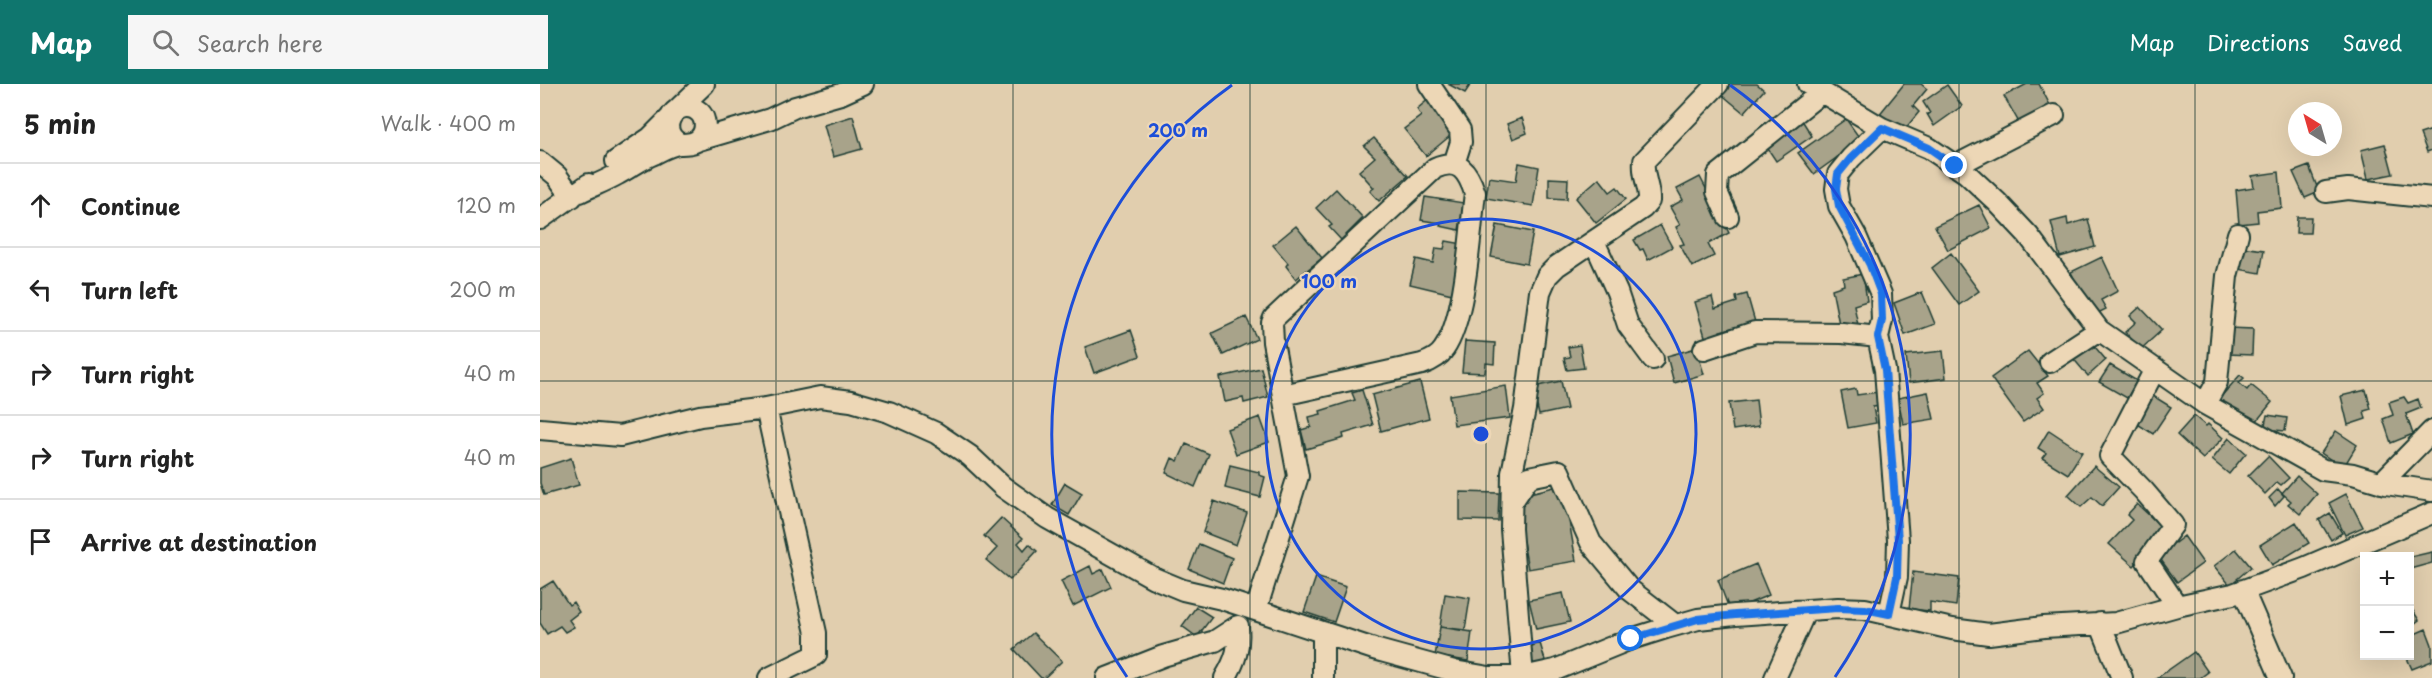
<!DOCTYPE html>
<html lang="en">
<head>
<meta charset="utf-8">
<style>
  :root { --surface:#fff; --page:#f6f6f6; --text:#222; --muted:#767676; --line:#e0e0e0; --accent:#0f766e }
  body { margin:0; font-family:"Playpen Sans",sans-serif; background:var(--page); color:var(--text) }
  .controls { position:absolute; right:18px; bottom:18px; display:grid; overflow:hidden; border-radius:0px; box-shadow:0 6px 24px #0002 }
  .controls button { width:54px; height:54px; display:grid; place-items:center; padding:0; border:0; border-bottom:2px solid var(--line); background:var(--surface); color:var(--text); font:30px sans-serif }
  .compass { position:absolute; left:1748px; top:18px; width:54px; height:54px; border-radius:50%; background:var(--surface); box-shadow:0 6px 24px #0002; rotate:323deg }
  .stop { position:absolute; width:18px; height:18px; margin:-14px; border:4px solid #1a73e8; border-radius:50%; background:#fff }
  .stop.end { background:#1a73e8; border-color:#fff; box-shadow:0 2px 6px #0008 }
  .list { margin:0; padding:0; list-style:none }
  h2 { display:flex; justify-content:space-between; align-items:center; height:78px; margin:0; padding:0 24px; font-size:26px }
  h2 small { font-size:20px; font-weight:400; color:var(--muted) }
  .list li { display:grid; grid-template-columns:39px 1fr auto; gap:18px; align-items:center; box-sizing:border-box; height:84px; padding:0 24px; border-top:2px solid var(--line) }
  .list b { display:block; font-size:22px; white-space:nowrap }
  .list em { font-size:20px; font-style:normal; color:var(--muted) }
  .icon { flex:none; width:33px; height:33px; fill:none; stroke:currentColor; stroke-width:2; stroke-linecap:round; stroke-linejoin:round }
  .map { position:relative; flex:none; width:1892px; height:594px; overflow:hidden }
  header { display:flex; align-items:center; gap:36px; box-sizing:border-box; height:84px; padding:0 30px; background:var(--accent); color:#fff }
  header strong { font-size:28px }
  nav { display:flex; gap:33px; margin-inline-start:auto; font-size:21px }
  .search { width:420px; height:54px; background:var(--page); display:flex; align-items:center; gap:15px; box-sizing:border-box; padding:0 21px; border-radius:0px; color:var(--muted); font-size:22px }
  main { display:flex }
  aside { flex:1; background:var(--surface) }
  .map>svg:first-child { display:block }
  .building { fill:#a8a38a; stroke:#1f3d34; stroke-width:1.5 }
  .lines { fill:none; stroke-linecap:round; stroke-linejoin:round }
  .minor-casing { stroke:#1f3d34; stroke-width:24 }
  .minor { stroke:#edd7b6; stroke-width:20 }
  .route { stroke:#1a73e8; stroke-width:8 }
  .grid { fill:none; stroke:#1f3d34; stroke-width:1.5; stroke-opacity:0.55 }
  .ring { fill:none; stroke:#1d4ed8; stroke-width:3 }
  .centre { fill:#1d4ed8; stroke:#edd7b6; stroke-width:3 }
  .ring-label { font-size:18px; text-anchor:middle; font-weight:bold; fill:#1d4ed8; stroke:#edd7b6; stroke-width:4.5; stroke-linejoin:round; paint-order:stroke }
</style>
</head>
<body>
<header>
<strong>Map</strong>
<div class="search"><svg class="icon" aria-label="search" viewBox="0 0 24 24"><circle cx="10" cy="10" r="6"/><path d="M15 15l6 6"/></svg>Search here</div>
<nav><a>Map</a><a>Directions</a><a>Saved</a></nav>
</header>
<main>
<aside>
<h2>5 min<small>Walk · 400 m</small></h2>
<ul class="list">
<li><svg class="icon" aria-label="ahead" viewBox="0 0 24 24"><path d="M12 20V5M6 11l6-6 6 6"/></svg><div><b>Continue</b></div><em>120 m</em></li>
<li><svg class="icon" aria-label="left" viewBox="0 0 24 24"><path d="M17 20v-9H6M10 6l-5 5 5 5"/></svg><div><b>Turn left</b></div><em>200 m</em></li>
<li><svg class="icon" aria-label="right" viewBox="0 0 24 24"><path d="M7 20v-9h11M14 6l5 5-5 5"/></svg><div><b>Turn right</b></div><em>40 m</em></li>
<li><svg class="icon" aria-label="right" viewBox="0 0 24 24"><path d="M7 20v-9h11M14 6l5 5-5 5"/></svg><div><b>Turn right</b></div><em>40 m</em></li>
<li><svg class="icon" aria-label="arrive" viewBox="0 0 24 24"><path d="M6 21V4h12l-3 4 3 4H6"/></svg><div><b>Arrive at destination</b></div></li>
</ul>
</aside>
<div class="map">
<svg width="1892" height="594" viewBox="0 0 1892 594">
  <rect width="100%" height="100%" fill="#e1ceae"/>
  <filter id="ink" filterUnits="userSpaceOnUse"><feTurbulence type="fractalNoise" baseFrequency=".0167" numOctaves="2"/><feDisplacementMap in="SourceGraphic" scale="12" xChannelSelector="R" yChannelSelector="G"/><feConvolveMatrix kernelMatrix="1 2 1 2 8 2 1 2 1" color-interpolation-filters="sRGB"/></filter>
  <g filter="url(#ink)">
    <path class="building" d="M908,0H931L925,9Z
      M1188,0H1217L1224,6L1204,29L1180,9Z
      M1364,0H1381L1387,5L1373,22L1379,28L1360,51L1338,32Z
      M1487,0H1499L1512,25L1481,42L1464,12Z
      M1407,1L1422,22L1394,42L1387,30L1390,29L1383,18Z
      M890,14L916,47L886,72L864,45L881,32L877,25Z
      M313,32L322,65L293,73L284,41Z
      M1260,33L1272,52L1236,77L1224,59Z
      M982,34L987,49L973,55L967,40Z
      M1306,35L1321,56L1274,90L1258,69Z
      M1892,46V66L1887,68L1880,50Z
      M834,54L868,92L839,117L830,107L834,104L819,87L835,73L824,62Z
      M1845,60L1853,90L1828,95L1821,66Z
      M979,79L999,83L993,122L946,114L949,93L976,97Z
      M1769,82L1779,108L1765,114L1753,88Z
      M1739,88L1742,124L1717,127L1718,138L1699,140L1696,106L1714,103L1712,92Z
      M1160,93L1189,149L1168,160L1174,172L1152,183L1140,161L1144,160L1136,143L1140,141L1130,123L1143,116L1137,105Z
      M1009,94L1028,95L1027,115L1009,114Z
      M1059,94L1070,108L1077,103L1086,115L1056,139L1036,114Z
      M796,105L823,134L801,156L789,143L792,141L776,124Z
      M885,113L924,119L919,146L900,142L901,139L881,136Z
      M1439,121L1451,144L1408,166L1395,142Z
      M1757,133H1771L1770,149H1756Z
      M1527,134L1528,141L1548,135L1555,163L1520,173L1511,138Z
      M957,141L993,148L987,180L951,173Z
      M1120,141L1132,163L1108,176L1103,165L1100,166L1094,156Z
      M756,142L782,174L756,195L746,182L748,179L733,161Z
      M906,157L923,160L912,210L870,200L876,175L893,179L896,164L904,165Z
      M1701,163L1724,166L1720,189L1698,185Z
      M1411,169L1439,207L1419,221L1392,184Z
      M1562,173L1578,207L1561,216L1566,225L1552,232L1531,188Z
      M1323,190L1327,217L1314,221L1318,241L1300,245L1292,205L1304,201L1303,194Z
      M1382,208L1395,240L1365,251L1354,219Z
      M1207,210L1215,238L1180,247L1181,252L1166,256L1155,218L1172,213L1175,225L1197,218L1196,213Z
      M1600,223L1622,246L1601,265L1585,248L1596,238L1590,232Z
      M706,233L717,255L683,271L672,249Z
      M1688,244L1713,245L1712,271L1687,270Z
      M591,246L600,272L554,289L545,263Z
      M925,257L955,259L954,280L946,279L945,289L922,288Z
      M1550,257L1566,276L1548,292L1532,273Z
      M1040,261L1044,284L1027,286L1024,274L1030,273L1028,263Z
      M1156,264L1164,290L1134,299L1127,272Z
      M1403,267L1406,294L1369,299L1366,271Z
      M1488,267L1508,292L1497,299L1504,309L1497,314L1504,324L1483,338L1451,294Z
      M1570,281L1597,297L1587,314L1559,298Z
      M721,284L728,313L704,319L703,314L685,318L680,293Z
      M1700,291L1704,294L1699,299L1707,306L1711,301L1732,318L1711,344L1678,316Z
      M1021,297L1027,325L999,331L993,303Z
      M880,298L889,334L841,347L832,311Z
      M966,302L970,334L914,341L910,311Z
      M1316,305L1317,311L1338,308L1341,322L1333,323L1336,339L1308,344L1301,308Z
      M822,306L833,341L803,350L804,354L766,365L761,346L771,343L769,333L781,330L780,327L815,316L812,309Z
      M1826,306L1831,325L1824,327L1826,335L1808,341L1801,312Z
      M1388,308L1394,335L1363,340L1358,314Z
      M1610,310L1631,323L1613,350L1593,337Z
      M1864,313L1868,319L1878,315L1881,324L1866,330L1873,350L1851,359L1843,335L1853,331L1849,318Z
      M1216,316L1219,342L1193,346L1189,319Z
      M1727,331L1747,334L1745,347L1724,345Z
      M1654,332L1666,342L1668,340L1683,354L1663,375L1637,351Z
      M720,333L729,358L696,370L687,345Z
      M1509,346L1542,368L1528,390L1502,374L1506,369L1498,364Z
      M1796,347L1817,361L1803,384L1781,369Z
      M1689,354L1706,369L1689,390L1672,376Z
      M646,360L669,370L655,403L626,389L632,374L638,377Z
      M1728,372L1749,394L1741,401L1737,398L1725,410L1708,392Z
      M31,374L39,401L4,411L0,399V384Z
      M690,381L719,388V391L725,393L720,413L685,404Z
      M1554,382L1579,403L1562,422L1552,413L1541,423L1528,411Z
      M1757,392L1777,410L1760,430L1748,420L1751,417L1742,409Z
      M525,399L542,409L529,431L512,421Z
      M1018,402L1024,408L1036,477L988,485L983,457H979L976,439L982,437L977,423L986,410Z
      M1738,405L1744,412L1735,422L1729,414Z
      M920,408L959,409L958,437L920,436Z
      M1806,410L1823,443L1805,451L1789,419Z
      M674,417L707,429L696,461L663,448Z
      M1597,420L1626,447L1594,482L1569,460L1592,436L1587,431Z
      M1790,429L1802,449L1791,456L1779,436Z
      M461,434L483,454L478,459L484,466L489,460L497,467L470,496L446,476L457,464L444,452Z
      M1756,438L1769,459L1732,481L1720,461Z
      M1644,452L1663,479L1637,498L1616,469L1633,456L1635,459Z
      M659,460L692,474L683,499L649,485Z
      M1696,465L1711,483L1690,501L1674,482Z
      M1892,468V479L1870,485V473Z
      M1216,480L1229,511L1190,527L1178,496Z
      M550,482L553,490L563,485L571,503L533,522L521,497Z
      M1373,488L1419,494L1416,522L1390,518V527L1369,525Z
      M776,493L806,503L794,538L764,528Z
      M13,497L29,521L33,518L39,528L29,536L34,543L25,548L20,542L7,550L0,539V505Z
      M1023,509L1030,538L996,545L989,516Z
      M905,510L930,514L925,546L900,543Z
      M1870,522L1879,536L1870,543Z
      M656,523L672,533L657,553L642,542Z
      M900,543L932,548L928,577L895,572Z
      M1886,545L1892,561V577L1872,585L1866,572H1870V552Z
      M493,549L522,577L504,594H501L474,565Z
      M1000,559L1006,580L989,585L984,565Z
      M1654,568L1668,588L1660,594H1617Z"/>
    <g class="lines">
      <g class="minor-casing">
        <path id="minor" d="M889,0L920,46L921,58L914,80
          M1268,0L1342,44L1389,64L1426,89L1457,118L1488,151L1559,246L1665,320L1783,386L1813,390L1846,400L1892,407
          M137,26L164,0
          M1342,44L1311,74L1298,90L1296,105L1299,122L1316,152L1341,210L1342,236L1338,253L1345,286L1358,456L1357,493L1349,530
          M159,56L230,35L255,23L301,10L323,0
          M76,77L110,54L129,35
          M0,78L17,92L32,113
          M1415,82L1514,31
          M40,108C52,102 66,97 78,90C90,84 101,75 114,70C122,66 132,60 140,60C147,59 152,61 158,56C168,48 167,31 155,25C133,15 116,47 140,60
          M1786,108L1808,105L1892,114
          M1188,133L1177,108L1178,91L1282,8
          M0,135L49,100
          M1054,157L1077,208L1088,241L1113,275
          M1164,265L1215,248L1302,249L1338,253
          M1510,278L1559,246
          M1615,285L1570,372L1604,407L1633,441L1607,477L1637,522
          M1665,320L1677,298L1687,192L1698,150
          M226,324L276,549V571L229,594
          M0,345L80,352L160,332L226,324L280,313L311,317L349,328L396,349L430,372L463,403L507,434L614,494L643,506L682,515L834,565L914,587L949,593H983L1015,586L1091,555L1126,544L1158,535L1195,531L1298,524L1325,525L1412,545L1449,550L1504,543L1576,539L1637,522L1693,510L1764,484L1892,429
          M1841,399L1892,347
          M972,418L989,393L1019,387L1051,459L1090,506L1135,541
          M1703,506L1741,594
          M716,526L758,392L733,258L732,239L734,234L895,84C919,73 928,88 935,109C930,148 926,234 904,265C899,273 891,277 882,280L743,311
          M1560,539L1582,594
          M783,548V594
          M983,593L971,445L972,389L985,325L1000,208L1007,192L1017,182L1103,124L1109,117C1110,103 1102,92 1104,77L1178,0
          M567,594L623,572L675,557L698,542C700,563 696,576 685,594
          M1235,594L1266,526"/>
      </g>
      <use href="#minor" class="minor"/>
    </g>
  </g>
  <g class="lines" filter="url(#ink)">
    <path class="route" d="M1091,555L1158,535L1195,531L1298,524L1325,525L1349,530L1357,493L1358,456L1345,286L1338,253L1342,236L1341,210L1330,181L1299,122L1296,105L1298,90L1311,74L1342,44L1389,64L1415,82"/>
  </g>
  <path class="grid" d="M236,0V594M473,0V594M710,0V594M946,0V594M1182,0V594M1419,0V594M1655,0V594M0,297H1892"/>
  <g class="ring">
    <circle cx="941" cy="350" r="215"/>
    <path d="M587 593A429 429 0 0 1 692 1M1190 1A429 429 0 0 1 1295 593"/>
  </g>
  <circle cx="941" cy="350" r="9" class="centre"/>
  <g class="ring-label">
    <text x="638" y="53">200 m</text>
    <text x="789" y="204">100 m</text>
  </g>
</svg>
<div class="controls">
<button>+</button>
<button>−</button>
</div>
<svg class="compass" viewBox="-18 -18 36 36"><path d="M0-13l5 13h-10z" fill="#e53935"/><path d="M0 13l5-13h-10z" fill="#767676"/></svg>
<div class="stop" style="left:1091px;top:555px"></div>
<div class="stop end" style="left:1415px;top:82px"></div>
</div>
</main>
</body>
</html>
